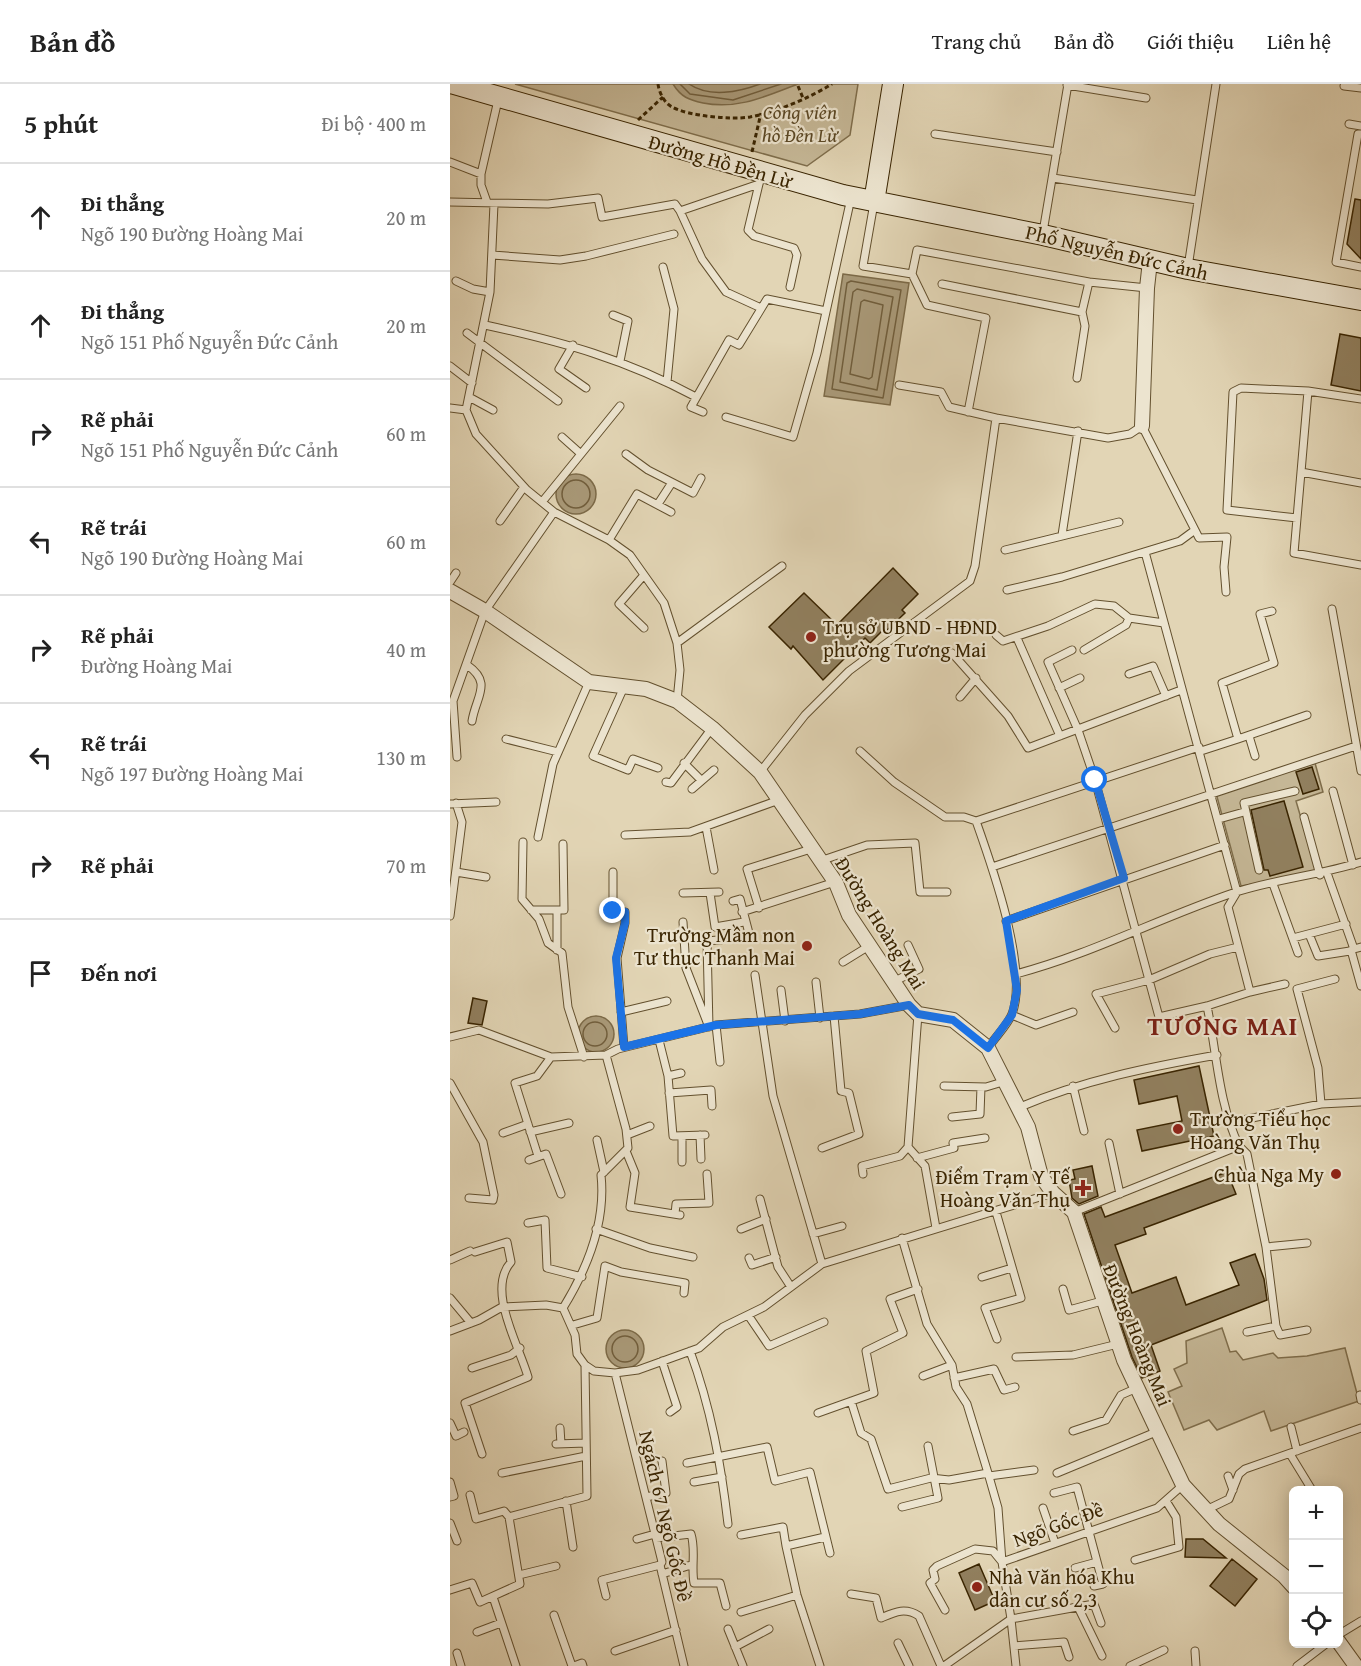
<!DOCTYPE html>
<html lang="vi">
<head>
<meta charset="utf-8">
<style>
  :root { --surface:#fff; --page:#f2f2f2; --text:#222; --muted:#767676; --line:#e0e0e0 }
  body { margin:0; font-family:"Gentium Book Plus",serif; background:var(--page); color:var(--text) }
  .controls { position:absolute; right:18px; bottom:18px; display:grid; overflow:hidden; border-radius:9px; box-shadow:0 3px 15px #0003 }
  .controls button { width:54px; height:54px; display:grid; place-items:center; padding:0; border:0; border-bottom:2px solid var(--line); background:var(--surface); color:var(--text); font:30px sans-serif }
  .stop { position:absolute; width:18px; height:18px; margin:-14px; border:4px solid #1a73e8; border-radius:50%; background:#fff }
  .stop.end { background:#1a73e8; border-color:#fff; box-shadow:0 2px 6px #0008 }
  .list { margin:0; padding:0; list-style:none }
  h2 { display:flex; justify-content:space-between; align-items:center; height:78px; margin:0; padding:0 24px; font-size:26px }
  h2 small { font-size:20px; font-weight:400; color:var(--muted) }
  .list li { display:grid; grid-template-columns:39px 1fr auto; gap:18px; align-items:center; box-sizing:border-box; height:108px; padding:0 24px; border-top:2px solid var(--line) }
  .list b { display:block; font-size:22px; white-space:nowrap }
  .list p { margin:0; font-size:20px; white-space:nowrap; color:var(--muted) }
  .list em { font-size:20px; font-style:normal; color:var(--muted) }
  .icon { flex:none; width:33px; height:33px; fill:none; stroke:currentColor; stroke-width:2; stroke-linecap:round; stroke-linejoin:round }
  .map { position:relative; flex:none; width:911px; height:1582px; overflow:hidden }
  header { display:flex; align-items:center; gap:36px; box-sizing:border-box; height:84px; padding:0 30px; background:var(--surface); border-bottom:2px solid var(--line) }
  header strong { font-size:28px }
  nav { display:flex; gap:33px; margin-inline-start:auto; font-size:21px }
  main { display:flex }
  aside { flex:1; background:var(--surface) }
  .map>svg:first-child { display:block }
  .green { fill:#c5b796; stroke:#7f6e4c; stroke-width:1.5 }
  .water { fill:#a99978; stroke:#7c6a48; stroke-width:1.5 }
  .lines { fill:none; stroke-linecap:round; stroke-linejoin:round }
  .shore { stroke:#715e3c; stroke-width:1.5 }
  .building { fill:#91805f; stroke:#392401; stroke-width:1.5 }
  .lane-casing { stroke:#63502e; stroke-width:9 }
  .street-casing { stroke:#63502e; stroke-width:16 }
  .secondary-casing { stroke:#392401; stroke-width:22 }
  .path { stroke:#392401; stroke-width:3; stroke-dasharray:4.5 3; stroke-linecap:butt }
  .lane { stroke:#ece4cf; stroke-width:7 }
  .street { stroke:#ece4cf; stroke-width:14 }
  .secondary { stroke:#ece4cf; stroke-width:20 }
  .route { stroke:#1a73e8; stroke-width:8 }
  .poi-dot { fill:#8f2418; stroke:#ece4cf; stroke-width:2 }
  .labels { text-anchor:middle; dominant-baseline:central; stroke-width:4.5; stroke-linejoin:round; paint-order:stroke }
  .park-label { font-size:20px; font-style:italic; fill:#5c4926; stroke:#ece4cf }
  .street-label { font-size:20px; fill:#392401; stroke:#ece4cf }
  .poi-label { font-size:20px; fill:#392401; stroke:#ece4cf; text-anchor:start }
  .district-label { font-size:26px; font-weight:bold; letter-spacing:1.5px; fill:#7a1f14; stroke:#ece4cf }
</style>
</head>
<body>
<header>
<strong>Bản đồ</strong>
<nav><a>Trang chủ</a><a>Bản đồ</a><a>Giới thiệu</a><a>Liên hệ</a></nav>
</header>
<main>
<aside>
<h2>5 phút<small>Đi bộ · 400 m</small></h2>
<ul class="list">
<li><svg class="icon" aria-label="ahead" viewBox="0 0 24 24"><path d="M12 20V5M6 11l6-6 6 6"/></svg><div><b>Đi thẳng</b><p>Ngõ 190 Đường Hoàng Mai</p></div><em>20 m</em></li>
<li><svg class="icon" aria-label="ahead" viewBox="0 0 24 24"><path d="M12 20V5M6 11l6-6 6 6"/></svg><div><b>Đi thẳng</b><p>Ngõ 151 Phố Nguyễn Đức Cảnh</p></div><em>20 m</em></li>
<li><svg class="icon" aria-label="right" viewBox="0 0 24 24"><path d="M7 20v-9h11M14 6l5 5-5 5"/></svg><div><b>Rẽ phải</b><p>Ngõ 151 Phố Nguyễn Đức Cảnh</p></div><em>60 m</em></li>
<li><svg class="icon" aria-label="left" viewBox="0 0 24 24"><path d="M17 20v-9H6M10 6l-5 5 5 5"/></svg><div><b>Rẽ trái</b><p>Ngõ 190 Đường Hoàng Mai</p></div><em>60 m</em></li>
<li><svg class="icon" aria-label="right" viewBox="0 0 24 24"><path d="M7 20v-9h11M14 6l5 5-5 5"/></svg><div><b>Rẽ phải</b><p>Đường Hoàng Mai</p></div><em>40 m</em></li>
<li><svg class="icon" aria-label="left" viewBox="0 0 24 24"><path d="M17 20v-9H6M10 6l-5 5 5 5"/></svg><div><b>Rẽ trái</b><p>Ngõ 197 Đường Hoàng Mai</p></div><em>130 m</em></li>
<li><svg class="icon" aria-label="right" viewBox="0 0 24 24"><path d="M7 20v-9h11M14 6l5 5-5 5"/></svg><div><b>Rẽ phải</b></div><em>70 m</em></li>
<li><svg class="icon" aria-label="arrive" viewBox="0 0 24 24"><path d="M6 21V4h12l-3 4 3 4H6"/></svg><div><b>Đến nơi</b></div></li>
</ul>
</aside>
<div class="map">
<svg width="911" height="1582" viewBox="0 0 911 1582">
  <rect width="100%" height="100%" fill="#e2d5b5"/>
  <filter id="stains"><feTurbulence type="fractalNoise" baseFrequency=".00333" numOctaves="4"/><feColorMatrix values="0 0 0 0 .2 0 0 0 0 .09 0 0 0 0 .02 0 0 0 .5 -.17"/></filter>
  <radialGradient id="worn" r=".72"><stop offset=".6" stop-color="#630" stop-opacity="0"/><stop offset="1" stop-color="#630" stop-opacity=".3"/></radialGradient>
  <path class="green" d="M65,0H408L400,51L357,82Z
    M865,679L873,708L846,717L867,789L791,802L766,709Z
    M772,1244L780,1268L786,1267L793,1276L823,1269L828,1274L857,1272L895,1264L909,1317L821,1347L814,1327L767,1346L759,1336L734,1346L718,1308L732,1302L724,1285L737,1279L736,1257Z"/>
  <path class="water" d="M223,0H348C316,12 288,26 253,19C239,16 231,13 223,0Z
    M393,190L459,199L440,321L374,312Z
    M106 410a20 20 0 1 1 40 0a20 20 0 1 1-40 0Z
    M128 950a18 18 0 1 1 36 0a18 18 0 1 1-36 0Z
    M156 1265a19 19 0 1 1 38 0a19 19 0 1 1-38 0Z"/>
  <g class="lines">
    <path class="shore" d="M230,0L240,10L283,16L331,0
      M239,0C259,14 289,8 310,0
      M401,197L451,206L433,314L382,305L397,199Z
      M407,205L443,213L427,306L390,298L403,208Z
      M414,216L433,221L422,293L419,295L400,290L411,218Z
      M112 410a14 14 0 1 1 28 0a14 14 0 1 1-28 0Z
      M133 950a12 12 0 1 1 24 0a12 12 0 1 1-24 0Z
      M162 1265a13 13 0 1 1 26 0a13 13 0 1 1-26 0Z"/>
  </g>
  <path class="building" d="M905,115L911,116V175L897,160Z
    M890,250L911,254V307L881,301Z
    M443,484L468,510L452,526L455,529L434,549L432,547L420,559L415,554L373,596L343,562L341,565L319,543L354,509L387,541Z
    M862,683L869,705L853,710L846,688Z
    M834,717L853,783L820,792L818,786H814L801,726Z
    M23,914L37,917L32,941L18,939Z
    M749,982L764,1052L692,1067L687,1046L732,1037L727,1012L689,1020L684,996Z
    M642,1082L648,1112L629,1120L622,1114L619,1096L625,1095L623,1086Z
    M777,1088L786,1110L694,1144L696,1150L665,1161L682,1209L726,1193L736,1221L789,1201L780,1179L805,1170L814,1195L817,1216L701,1261L710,1287L692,1294L682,1273L634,1130L651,1123L655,1133Z
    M736,1455H753L776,1474L735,1473Z
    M782,1475L807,1495L785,1522L760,1502Z
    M529,1480L545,1517L525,1526L509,1489Z"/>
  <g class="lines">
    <g class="lane-casing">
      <path id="lane" d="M617,1L696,14
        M894,2L911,4
        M899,40L911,42
        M485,50L607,68
        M911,50H908L886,178L911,183
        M0,78L31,90
        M603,94L747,116
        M309,100L298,146L304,152L344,164L347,171L340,203
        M0,118L98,120L148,114L152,133L225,120L230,127L309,100L312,91
        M37,118L31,101V90L48,16
        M424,119L413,182L462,190L467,166L639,198L697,204
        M44,120L40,208L16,326L26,350L77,406L104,428L159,456L180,471L214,519L227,559L230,586L227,617
        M230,127L252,175L276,208L311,224
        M593,148L618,0
        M42,171L110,176L136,172L224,150
        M213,183L224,225L217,298
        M738,183L766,0
        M462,190L477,221L536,234L518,328
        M6,197L23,205L40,208
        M492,200L632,228L639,198
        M163,231L178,237L170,277
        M35,241C113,258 175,275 246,313
        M17,249L108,317
        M123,261L109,285L136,304
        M0,282L22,299
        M627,294L635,242L632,228
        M449,301L491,308L499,323L546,334
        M858,307L844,469L911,481
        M19,313L43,326
        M0,324L16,326
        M253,328L241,323L279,256L289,261L317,215L376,227
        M276,333L343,353L367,269L401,114
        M112,353L131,370
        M176,370L198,386L243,409L251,394
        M851,388L911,399
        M92,418L170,322
        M208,420L221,400
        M847,434L777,426L783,308L791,304L858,307L911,315
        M50,437L74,403
        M745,446L749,454L777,453L774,483L776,508
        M612,451L628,347
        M159,456L187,410L221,428
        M555,466L669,438
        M695,468L787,808
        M0,498L6,489
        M882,525L911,687
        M194,544L169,520L194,491
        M546,551L553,557L598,542L645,520L664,522L679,534L714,539
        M567,554L610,652
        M227,559L332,482
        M622,566L598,578L628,646L645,696L709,933L757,922L800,908L778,823L787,808
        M634,566L676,541L679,534
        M502,569L558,632L578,664L731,606
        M17,581C43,599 26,612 22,637
        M679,590L703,582L716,612
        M174,603L143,672L178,686L183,675L208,684
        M609,604L630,594
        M510,613L526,594
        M799,652L805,672
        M56,655L108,668
        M788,655L857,631
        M410,667L444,698L495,733H514L526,737
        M751,667L788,655L772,599L824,579L810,530L822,527
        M7,673L3,617L35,527L104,428
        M234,679L251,696
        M310,688L355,631L399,587L520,497L525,482L546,334L658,354L680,350L692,342L745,446L730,457L612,493L557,506
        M216,698L221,699L262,644
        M242,705L264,686
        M883,707L903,781
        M0,720L46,718
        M854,733L870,791
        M769,735L794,728
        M526,737C542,782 579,886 562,930C557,942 545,953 538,964
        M526,737L749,663
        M256,743L264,786
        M175,751L240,748L329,716
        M88,753L103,680L139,598
        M73,758L72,815L89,835L98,859L112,869L118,923L134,973
        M370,777L417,761L465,759L470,808H497
        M542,783L906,662
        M809,786L794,719L845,707
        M6,788L36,793
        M163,788V827L175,828V839L167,874L174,963
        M877,789L904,865L911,863
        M823,800L848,869
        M233,809L269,808
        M260,809L265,843L294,838
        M309,824L297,785L361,765
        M81,826H114L113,760
        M107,826V866
        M292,828L385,798
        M0,832L12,738L6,719
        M556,837L775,761
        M233,838L236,884L257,938
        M859,850L868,872L900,867
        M843,854L896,840
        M901,866L911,902
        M393,878L419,862
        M566,890C642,870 711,833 786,808C826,795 870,791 911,778
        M305,891L323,1012L372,1180
        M366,898L370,934
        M443,898L469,885L458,861
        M331,906L335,937
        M800,908L835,900
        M171,928L217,917
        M468,930L458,1063L475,1082L486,1144
        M562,931L586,941L623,928
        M266,941L270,978
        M259,943L257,857L300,853L290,815L283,817
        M665,944L646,910L699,896L760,870L788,863
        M0,953L29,946L101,973L156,971L168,965L266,941L410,930L459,921
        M209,956L218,992L223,1052L255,1051
        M218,992L231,989
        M0,999L33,1058L44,1111L43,1116L19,1114
        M494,1002L536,1003L556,997
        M623,1002L634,1047
        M219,1009L261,1006L262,1022
        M871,1020L868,984L847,905L885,895
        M570,1023C634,996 699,983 767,971
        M502,1033L530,1030L531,1003
        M778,1039L871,1020L911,1018
        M80,1048L119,1039
        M53,1049L78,1040
        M177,1051L200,1042
        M250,1051L251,1075
        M232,1052V1078
        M147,1056L154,1088
        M659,1059L670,1110
        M789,1062L797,1070L816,1163L826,1242
        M372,1064L409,1050L399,1009L391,1007L384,932
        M176,1067L185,1089L180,1123L230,1131
        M88,1072L65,999L87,992L101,973
        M467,1074L504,1064L503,1059L535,1054
        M79,1076L96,1070L111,1110
        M413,1090L412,1082L450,1072L458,1063
        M310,1115L328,1183L341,1203
        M546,1128L571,1214L535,1224L547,1255
        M624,1128L789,1062C768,1018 767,969 757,922
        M225,1130L226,1120L259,1119L257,1090
        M78,1139L95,1136L97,1184L132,1193
        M146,1145L200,1164L243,1173
        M291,1145L316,1135
        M363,1150L392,1142
        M452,1154L477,1240L502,1281L506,1303L517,1320L538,1389L548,1424L552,1478
        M816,1163L857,1159
        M25,1168L57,1158L61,1178C36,1206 69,1261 78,1293L15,1319L32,1370
        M299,1174L302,1181L326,1173
        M0,1176L20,1167
        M532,1193L562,1184
        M613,1205L619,1226L652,1217
        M0,1214L21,1239
        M113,1224C137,1185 156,1137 151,1091L178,1064L176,1045L156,971
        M298,1231L319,1262L374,1238
        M123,1241L147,1234L155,1182L171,1188L235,1199L234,1209
        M0,1247L29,1236L52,1223L96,1221L113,1224L125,1251L127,1270L135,1281L144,1287L165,1289L188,1286L249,1264L273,1243L314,1223L372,1180L603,1109
        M797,1248L826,1242L830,1251L857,1246
        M240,1267C261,1324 271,1380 278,1440
        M566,1273L623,1271L668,1260
        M212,1277L227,1323L220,1328
        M22,1284L61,1271L70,1264
        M165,1289L212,1478L210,1481L234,1582
        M473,1292L502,1281
        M504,1294L544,1285L554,1306L565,1303
        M910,1311L911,1316
        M401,1317L411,1349L421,1355L438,1405L481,1394L499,1396L538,1389
        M368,1329L424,1309L416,1267L453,1249L440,1215L468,1205
        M0,1339L6,1352L14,1348
        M841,1343L847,1367
        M110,1344L111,1360
        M623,1347L656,1336L671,1311L687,1304
        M106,1360L136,1359
        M840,1370L862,1406
        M237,1379L317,1363L325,1397L360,1388L380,1469
        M52,1389L136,1372
        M607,1389L706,1348
        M539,1392L584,1386
        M778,1392L783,1406
        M0,1398L4,1412L0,1413
        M244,1398L272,1393
        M604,1409L627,1403L653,1500L644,1502
        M20,1411L26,1435L54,1427L59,1433
        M196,1413L216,1409L212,1377
        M116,1417L123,1463
        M452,1423L488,1414L478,1362
        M593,1424L605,1459
        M756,1426L779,1415L789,1390L795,1385L911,1344
        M0,1439L7,1457
        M291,1451L333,1443L336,1462
        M206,1454L241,1450C246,1466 241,1482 244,1499H270L276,1522
        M187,1455L205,1450
        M685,1476L729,1463L726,1433L716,1417
        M625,1484L647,1478
        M212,1490L241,1481
        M69,1491L106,1482
        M0,1506L22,1499L30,1518L70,1500L59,1433L137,1412L135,1281
        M401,1510L426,1514L431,1534C445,1528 455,1523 469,1532L491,1582
        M156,1512L152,1496L210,1481
        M43,1513L66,1582
        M628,1523L652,1572
        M495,1526L480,1499L485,1495L483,1486L487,1482L525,1465L543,1467L552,1478
        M291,1528L347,1511
        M104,1531L122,1582
        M278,1545L293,1582
        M27,1548L51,1539
        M888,1551L911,1537
        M448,1559L459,1582
        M564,1562L614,1558L619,1573
        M285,1563L319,1545
        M165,1567L226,1546
        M745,1567L746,1582
        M7,1569L11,1582
        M124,1582L132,1579L133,1582
        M370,1582L347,1511L336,1462L375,1453
        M494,1582L561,1535L552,1478L707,1424L733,1401
        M566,1582L561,1535L644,1520L651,1539
        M680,1582L714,1566
        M847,1582L876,1560"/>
    </g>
    <g class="street-casing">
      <path id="street" d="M692,342L697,204L700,177
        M0,507L35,527L139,598L196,605L227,617L262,644L310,688L386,799L399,831L459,921L468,930L503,936L538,964L578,1043L591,1092L603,1109L624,1128L674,1276L733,1401L769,1440L834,1492L844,1503
        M888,1557L906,1582"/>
    </g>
    <g class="secondary-casing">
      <path id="secondary" d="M4,0L393,111L593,151L738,185L911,216
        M424,118L443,0"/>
    </g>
    <path class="path" d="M208,0C209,8 214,19 222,23C238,32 282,36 300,33C327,28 359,14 382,0
      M348,2L353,14
      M188,36L213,13
      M302,68L311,29"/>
    <use href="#lane" class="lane"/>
    <use href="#street" class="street"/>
    <use href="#secondary" class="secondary"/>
  </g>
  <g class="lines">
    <path class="route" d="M163,827L175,828V839L166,874L174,963L266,941L410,930L459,921L468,930L503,936L538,964L562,931L567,906L556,837L674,794L645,696"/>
  </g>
  <g class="poi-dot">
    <circle cx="361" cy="553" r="6"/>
    <circle cx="357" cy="862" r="6"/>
    <circle cx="728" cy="1045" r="6"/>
    <circle cx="886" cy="1090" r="6"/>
    <path d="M630 1095h6v6h6v6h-6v6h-6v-6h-6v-6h6z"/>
    <circle cx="527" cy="1503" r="6"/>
  </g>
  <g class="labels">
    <g class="park-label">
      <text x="350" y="27">Công viên<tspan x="350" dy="23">hồ Đền Lừ</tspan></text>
    </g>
    <g class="street-label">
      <text transform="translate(271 77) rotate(16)">Đường Hồ Đền Lừ</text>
      <text transform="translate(667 168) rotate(13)">Phố Nguyễn Đức Cảnh</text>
      <text transform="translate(431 839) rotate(58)">Đường Hoàng Mai</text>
      <text transform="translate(688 1251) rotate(68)">Đường Hoàng Mai</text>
      <text transform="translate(216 1432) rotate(77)">Ngách 67 Ngõ Gốc Đề</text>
      <text transform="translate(608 1440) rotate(-20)">Ngõ Gốc Đề</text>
    </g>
    <g class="poi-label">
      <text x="373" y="542">Trụ sở UBND - HĐND<tspan x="373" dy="23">phường Tương Mai</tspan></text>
      <text x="345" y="850" text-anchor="end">Trường Mầm non<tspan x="345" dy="23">Tư thục Thanh Mai</tspan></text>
      <text x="740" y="1034">Trường Tiểu học<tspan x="740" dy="23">Hoàng Văn Thụ</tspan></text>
      <text x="874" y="1090" text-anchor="end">Chùa Nga My</text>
      <text x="620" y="1092" text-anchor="end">Điểm Trạm Y Tế<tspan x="620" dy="23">Hoàng Văn Thụ</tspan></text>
      <text x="539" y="1492">Nhà Văn hóa Khu<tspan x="539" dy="23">dân cư số 2,3</tspan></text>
    </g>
    <g class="district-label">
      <text x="773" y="941">TƯƠNG MAI</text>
    </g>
  </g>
  <rect width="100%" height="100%" filter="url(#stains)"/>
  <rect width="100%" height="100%" fill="url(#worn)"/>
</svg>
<div class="controls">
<button>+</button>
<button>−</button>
<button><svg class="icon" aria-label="locate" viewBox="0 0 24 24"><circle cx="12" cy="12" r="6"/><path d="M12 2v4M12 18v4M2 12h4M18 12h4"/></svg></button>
</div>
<div class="stop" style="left:645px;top:696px"></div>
<div class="stop end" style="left:163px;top:827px"></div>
</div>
</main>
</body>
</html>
